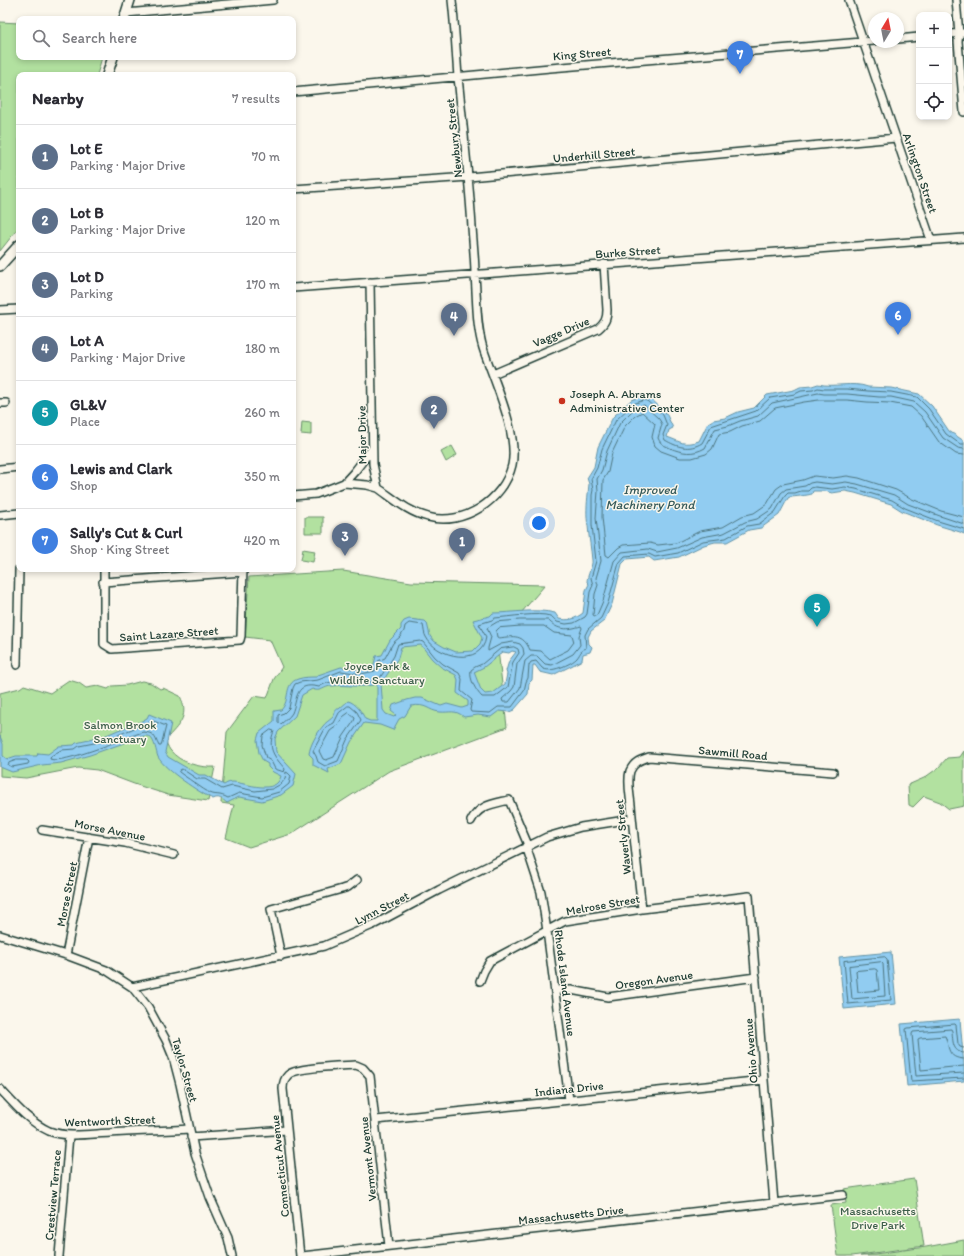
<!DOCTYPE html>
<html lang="en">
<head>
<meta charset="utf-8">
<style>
  :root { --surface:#fff; --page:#f7f7f7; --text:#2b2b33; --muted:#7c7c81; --line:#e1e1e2; --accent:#0f766e }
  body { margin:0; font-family:Itim,sans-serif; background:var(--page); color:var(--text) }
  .controls { position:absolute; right:12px; top:12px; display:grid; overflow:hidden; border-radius:8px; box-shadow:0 2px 6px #0003 }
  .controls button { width:36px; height:36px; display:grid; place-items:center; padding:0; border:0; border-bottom:1px solid var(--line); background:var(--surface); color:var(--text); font:20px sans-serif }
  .compass { position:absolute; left:868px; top:12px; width:36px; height:36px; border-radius:50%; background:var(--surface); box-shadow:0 2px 6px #0003; rotate:10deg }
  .you { position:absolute; left:539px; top:523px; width:14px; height:14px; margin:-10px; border:3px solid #fff; border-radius:50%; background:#1a73e8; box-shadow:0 0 0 6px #1a73e833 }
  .badge { display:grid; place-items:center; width:26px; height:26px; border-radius:50%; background:var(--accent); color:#fff; font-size:13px; font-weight:700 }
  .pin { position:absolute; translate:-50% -33px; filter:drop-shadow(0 1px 2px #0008) }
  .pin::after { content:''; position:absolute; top:21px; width:14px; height:12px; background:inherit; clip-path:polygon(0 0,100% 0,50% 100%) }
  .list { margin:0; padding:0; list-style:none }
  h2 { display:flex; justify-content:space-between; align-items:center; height:52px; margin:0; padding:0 16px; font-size:17px }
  h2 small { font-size:13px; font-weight:400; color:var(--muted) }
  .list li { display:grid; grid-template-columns:26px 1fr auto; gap:12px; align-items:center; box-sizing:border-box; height:64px; padding:0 16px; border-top:1px solid var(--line) }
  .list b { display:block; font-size:15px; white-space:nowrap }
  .list p { margin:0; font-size:13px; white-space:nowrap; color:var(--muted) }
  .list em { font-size:13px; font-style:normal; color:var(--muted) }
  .icon { flex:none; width:22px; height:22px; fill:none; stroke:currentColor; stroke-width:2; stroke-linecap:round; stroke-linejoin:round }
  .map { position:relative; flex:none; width:964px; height:1256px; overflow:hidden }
  .search { position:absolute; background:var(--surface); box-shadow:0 2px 6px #0003; left:16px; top:16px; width:280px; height:44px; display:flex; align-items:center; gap:10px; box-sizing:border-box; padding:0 14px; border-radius:8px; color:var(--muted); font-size:15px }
  .panel { position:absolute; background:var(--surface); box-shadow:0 2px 6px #0003; left:16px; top:72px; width:280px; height:500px; border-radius:8px }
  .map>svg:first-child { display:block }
  .green { fill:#b2e1a0; stroke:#688f6a }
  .water { fill:#91ccf1; stroke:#6393a5; fill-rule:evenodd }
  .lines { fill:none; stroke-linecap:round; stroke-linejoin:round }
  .shore { stroke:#4d7680; stroke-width:1 }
  .minor-casing { stroke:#1f3d34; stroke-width:10 }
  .tertiary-casing { stroke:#1f3d34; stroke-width:12 }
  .minor { stroke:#fbf7ec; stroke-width:7 }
  .tertiary { stroke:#fbf7ec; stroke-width:9 }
  .poi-dot { fill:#c8321e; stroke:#fbf7ec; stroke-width:1.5 }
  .labels { text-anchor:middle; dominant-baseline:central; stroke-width:3; stroke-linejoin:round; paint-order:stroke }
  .street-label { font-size:12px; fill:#1f3d34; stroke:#fbf7ec }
  .poi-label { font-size:12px; fill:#1f3d34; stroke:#fbf7ec; text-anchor:start }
  .park-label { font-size:12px; fill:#3c5e4a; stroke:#fbf7ec }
  .water-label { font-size:13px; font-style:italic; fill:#365a5a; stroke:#fbf7ec }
</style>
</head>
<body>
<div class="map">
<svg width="964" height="1256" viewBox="0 0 964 1256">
  <rect width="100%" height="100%" fill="#fbf7ec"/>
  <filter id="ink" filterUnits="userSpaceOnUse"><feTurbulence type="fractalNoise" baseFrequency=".025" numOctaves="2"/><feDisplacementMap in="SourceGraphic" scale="8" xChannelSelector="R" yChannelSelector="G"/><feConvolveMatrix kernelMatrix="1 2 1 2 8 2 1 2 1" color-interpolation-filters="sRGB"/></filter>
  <g filter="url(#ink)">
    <path class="green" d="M0,22L19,23V57H102L97,75H19V227L0,251Z
      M302,422L311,423V435L301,434Z
      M452,446L457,455L446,462L441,452Z
      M305,517H323V533H305Z
      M303,549L315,551L313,562L301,560Z
      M343,571L411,582L545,585L497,641L507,727L389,771L291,834L249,847L226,838L234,805L221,803L227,732L254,696L267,698L274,679L282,667L270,640L245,637L249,577Z
      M69,680L79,683L86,688L98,686L108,689L112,686L127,685L142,681L151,683L160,689L163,688L180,696C189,715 181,723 168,737L170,724L165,738C166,742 168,747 170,750C180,763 200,768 215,767L208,801L168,795L134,784L97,770L78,768L26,778L0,776V693L20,688L24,685L50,693Z
      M964,751V806L949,809L940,802L924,796L913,807L909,805L908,785L924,778L938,768L947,758L960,757Z
      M914,1179L924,1246L852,1256H838L831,1205L846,1203L844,1189Z
      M964,1240V1256H860L926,1247Z"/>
    <path class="water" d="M818,384C834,388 852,381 868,387L891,388L919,394L932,406L949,431L964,441V534L960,532L937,525L902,511L891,504L855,493L845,491L832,493L825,491H813L812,494C809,495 794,497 790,497L788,498L779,515L761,528L749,530L727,542H715L704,545L679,557L654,561L649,557L627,559L622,564L612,604L604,621L591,631L588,637L589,644L592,647L590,652L583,654L582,660L573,665L553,675L540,672L535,665H533L532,680L529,683L528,694L514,710L509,712L499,711L491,717L478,715L464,717C455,709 450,713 440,712C428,711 427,703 411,706L405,716L399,719L393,730L380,725L364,723L351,742L341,764L328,769L329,773L313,765V758L309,754C310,745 317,733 323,726C328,719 336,719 335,709H339L348,701C356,703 362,712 365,719L370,721H377V686L376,684C362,689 347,684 332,686C324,686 321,693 312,689L302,695L295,716L278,732L275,739L276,752L296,774L293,786L281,795L262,801L239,797L227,803C222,799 219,796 213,799C200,793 165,770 158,757C156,752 155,741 150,737C146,735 142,736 138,738L90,755L61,763L42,765L12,772L0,767V736L3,744V756L7,759L16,756H37L38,753L48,754L59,746L74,745L76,743L102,737L118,730L138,723L147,718L149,714L171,723L165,752L168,757L199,775H206L224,785C227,783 229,782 233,782C246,783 276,796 281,776L273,772L268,767V764L263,761L259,753L257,740L259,733L274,721V711L281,710C291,700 283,684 298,679C304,677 310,677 317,677L318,675L341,667L361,670L373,668L376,656L382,655L390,640L401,629V625L404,621L409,619L425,621L427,623L430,636L434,641L444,647L456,652L473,651L480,644L482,638L473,620L490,616L493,613C513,613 535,608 555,613L559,619C569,621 575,619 583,613L586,590L589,584L587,582C587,575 593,566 592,560C591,549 589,538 588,526C586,515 587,504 588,494L589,484L587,478L594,467L598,447L613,417L631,400L642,396L649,397L666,413L673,428L669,430L667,437C682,442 682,446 699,441L708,423L713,420L725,418L738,412L754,408L767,395L794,390L800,387L812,386ZM421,645L432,659L441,667L456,675L458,680L457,693L468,701V706L462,708L447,704L441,706L422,698H415L407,700L393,705L391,711L396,715L394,717L386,714L383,710L381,684L398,658L401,647ZM512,651L516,652L509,661L506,671L507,674L505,684L493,693L485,694L481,690L474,672L484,667L503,652L509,653Z
      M891,952L896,1004L844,1009L839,957Z
      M960,1019L964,1066V1081L907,1086L901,1024Z"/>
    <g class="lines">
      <path class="shore" d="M964,444H960L946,434L929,409L917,397L891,392L868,391L847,389H824L818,388L813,390L801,391L795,394L770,398L756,411L711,426L702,443C689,451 677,447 665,440L663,435L667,425L663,415L647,401L644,400L633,404L616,420L602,449L597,468L591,479L593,490L592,495V525L596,561L591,578L593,585L590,592L587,614L585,617L574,623L566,624L557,622C555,620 553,617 550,616C539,612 508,617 495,618L492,620L479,624L486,637C482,668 436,657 426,637C424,634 424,629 423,625L409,623L405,626L404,631L400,637L393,643L385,658L378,661V666L375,671L361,674L341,671L318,680L300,682L295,684L293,688L289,708L284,713L278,715V723L281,724C284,721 290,717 292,713C298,699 294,681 319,687C334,677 348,684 365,683C370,682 373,681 378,681L394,656L398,644L420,641L423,642L435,657L443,664L459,673L462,679L461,691L472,700L470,710L471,712L490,713L498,707H512L524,691L526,682L528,678L529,665L531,662L536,661C538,663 540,666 542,668C549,674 572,664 577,658C581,653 580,651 586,648L585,635L588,629L601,618L608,603L619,563L625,556L649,554L655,557L678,553L703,541L726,538L747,526L759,524L775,512L785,496L788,493H795L801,491H808L811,488L815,487L832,489L845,487L856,489L892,500L905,508L938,521L964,529
        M964,449L958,448L943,438L925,412L914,402L891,397H879L847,394H824L818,393L772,403L758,416L740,421L728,426L715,429L705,448C693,455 682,453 670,448C664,445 661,445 658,438L662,424L659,419L644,405L635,408L620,423L607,451L602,470L597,479L598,491L596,518L601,561L596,578L598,585L595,594L593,615L595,616L597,615L603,601L614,561L622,552L648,549L657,552L677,548L702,537L724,533L745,522L757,519L772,509L781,493L786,489L805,486L810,483L815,482L832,484L846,482L857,484L894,495L908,504L940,516L964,524
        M964,455L956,454L939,442L921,416L911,407L890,403L867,402L847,400H819L804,402L775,408L760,421L742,426L730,432L719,434L712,449L706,454L692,458H680L661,451L655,446L652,437L655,424L642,412L635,416L625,426L612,453L608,472L603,480L602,517L606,555L609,557L618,548L623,545L650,543L658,545L676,543L700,531L723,527L742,516L754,513L767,504L776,489L783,484L803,480L814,476L833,478L847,476L859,478L896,490L912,499L941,511L964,517
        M520,620H548C558,631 568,630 581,626L582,628L579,636L580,645L573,654L552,665L545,664L537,656H531L525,661L520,688L509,702H503L502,699L511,691L514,687L517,664L524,654L523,648L520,644L513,642L501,644L488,651V648L491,637L487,628L497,622Z
        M521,626H544L554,633L572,635L574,642L568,650L550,659L541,651L530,650C523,634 514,636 499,638L497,637L496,631L499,628Z
        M514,647L518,649L519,653L513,662L508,687L495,697H482C476,691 469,679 471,670L475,667L482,664L500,649Z
        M348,706H350L357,712L361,720L347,740L338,761L325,766L318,762L316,756L313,751L326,727L334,723L339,713Z
        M349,713L355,718L354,721L343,737L334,757L326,760L323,759L319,751L330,731L337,726L343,717Z
        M151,720L166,726L161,746H159C154,736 155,733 143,732C126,737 63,765 50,759L51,756L61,750L75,749L79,746L104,741L139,726Z
        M271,730L274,731C267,749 274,756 285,769L284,772L275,769L271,761L266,758L262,745L263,736Z
        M17,760H27L29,762L28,764L12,767L8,765L9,763Z
        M180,770L182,769L197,779H205L222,789L232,786L255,791L272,789L281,784L285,779L286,772L288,773L291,776L289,784L279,792L262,797L239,793L228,798C219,793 216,796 210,793C202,789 191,780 183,775L179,772Z
        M885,957L887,959L891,1000L848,1004L844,961Z
        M881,962L883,964L885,996L852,999L849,966Z
        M875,969L877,970L879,990L858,992L856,971Z
        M964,1048L960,1047L958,1044L956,1025L955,1024L908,1028L906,1029L911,1081L964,1078
        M964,1053C952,1052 953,1041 952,1031L951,1029L913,1032L912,1034L916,1076L964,1073
        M964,1059C946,1058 950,1047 945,1036L920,1038L918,1039L921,1070L964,1066"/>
      <g class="minor-casing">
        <path id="minor" d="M849,0L931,240
          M956,0L959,34L958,41L964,112
          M126,13L273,0
          M949,34L964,33
          M898,39L919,37
          M293,92L550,68L874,41
          M293,189L469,177L896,138
          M370,282L373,464L378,488C394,499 408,512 428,517C463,527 504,500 512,465C519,433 493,379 483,348C476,325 477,299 475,275C475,259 473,243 472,227C469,177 463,127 458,77C456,51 455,26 452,0
          M293,288L964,238
          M0,310L19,309
          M493,374L598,329C605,323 607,319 607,310L604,264
          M0,403H6
          M372,449L355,471L344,483L367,485L378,488
          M0,469L19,467
          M293,496L316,494L344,483
          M0,515L19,513
          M104,569V644L112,649L240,640L241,636L243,569
          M103,582L243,572
          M17,665L19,569
          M471,821C479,805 493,804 509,800L528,845
          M42,830L125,843L174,855
          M526,846L541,892L547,931L569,1100
          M642,909C638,874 634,840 631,805C630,795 627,781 630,771C634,762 640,760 649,757L833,772
          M0,935L66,955L106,970L132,987L148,1007L166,1040L173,1057L180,1084L195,1153L210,1197L228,1238L232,1256
          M66,955L89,837
          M281,956L271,909L342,889L348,887L357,880
          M480,981L484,971L490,961L565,921L642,909L749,896L774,1203
          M132,987L324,946L375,924L439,890L547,837L581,827L632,819
          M555,990H571L608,997L756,977
          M0,1089C14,1104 29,1122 49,1131C67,1138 90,1134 110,1133C136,1131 163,1131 189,1129
          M376,1120L764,1080
          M191,1137L287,1130
          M59,1256L69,1135
          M300,1256L283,1089C283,1084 284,1079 288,1075C295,1067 343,1066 356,1065L363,1068L370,1076L389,1246
          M302,1256L843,1195"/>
      </g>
      <g class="tertiary-casing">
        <path id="tertiary" d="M124,19L130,0
          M107,75L113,57
          M0,266L19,245"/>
      </g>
      <use href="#minor" class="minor"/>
      <use href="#tertiary" class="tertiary"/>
    </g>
  </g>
  <circle class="poi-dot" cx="562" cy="401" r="4"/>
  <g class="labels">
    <g class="street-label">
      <text transform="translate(582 54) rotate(-5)">King Street</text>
      <text transform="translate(454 138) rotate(-96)">Newbury Street</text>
      <text transform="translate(594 155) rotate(-5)">Underhill Street</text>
      <text transform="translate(920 173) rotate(71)">Arlington Street</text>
      <text transform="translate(628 252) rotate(-4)">Burke Street</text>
      <text transform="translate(561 332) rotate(-23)">Vagge Drive</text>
      <text transform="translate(362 435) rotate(-91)">Major Drive</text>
      <text transform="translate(169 634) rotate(-4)">Saint Lazare Street</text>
      <text transform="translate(733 753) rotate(5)">Sawmill Road</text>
      <text transform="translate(110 830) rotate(11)">Morse Avenue</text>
      <text transform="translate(623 837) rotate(-96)">Waverly Street</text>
      <text transform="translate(67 894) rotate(-79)">Morse Street</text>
      <text transform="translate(603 905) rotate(-10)">Melrose Street</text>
      <text transform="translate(382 908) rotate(-27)">Lynn Street</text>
      <text transform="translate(654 980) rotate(-8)">Oregon Avenue</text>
      <text transform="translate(565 983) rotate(83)">Rhode Island Avenue</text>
      <text transform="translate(751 1051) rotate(-95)">Ohio Avenue</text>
      <text transform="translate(185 1070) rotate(74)">Taylor Street</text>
      <text transform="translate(569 1089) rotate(-6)">Indiana Drive</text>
      <text transform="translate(110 1121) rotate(-2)">Wentworth Street</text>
      <text transform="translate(368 1159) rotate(-96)">Vermont Avenue</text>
      <text transform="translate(280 1166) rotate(-96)">Connecticut Avenue</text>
      <text transform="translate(53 1195) rotate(-85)">Crestview Terrace</text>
      <text transform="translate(571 1215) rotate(-6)">Massachusetts Drive</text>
    </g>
    <g class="poi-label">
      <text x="570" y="394">Joseph A. Abrams<tspan x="570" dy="14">Administrative Center</tspan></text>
    </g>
    <g class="park-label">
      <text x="377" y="666">Joyce Park &amp;<tspan x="377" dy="14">Wildlife Sanctuary</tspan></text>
      <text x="120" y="725">Salmon Brook<tspan x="120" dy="14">Sanctuary</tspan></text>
      <text x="878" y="1211">Massachusetts<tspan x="878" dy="14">Drive Park</tspan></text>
    </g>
    <g class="water-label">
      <text x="650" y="489">Improved<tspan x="650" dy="15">Machinery Pond</tspan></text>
    </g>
  </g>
</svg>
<div class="controls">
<button>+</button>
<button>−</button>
<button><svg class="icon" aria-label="locate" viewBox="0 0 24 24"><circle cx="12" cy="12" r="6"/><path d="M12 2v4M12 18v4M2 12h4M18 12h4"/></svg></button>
</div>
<svg class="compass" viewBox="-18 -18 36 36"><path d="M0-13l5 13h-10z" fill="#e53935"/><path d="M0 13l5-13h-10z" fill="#7c7c81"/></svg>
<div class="you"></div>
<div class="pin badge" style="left:462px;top:561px;background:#5c6f8a">1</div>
<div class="pin badge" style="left:434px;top:429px;background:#5c6f8a">2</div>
<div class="pin badge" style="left:345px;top:556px;background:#5c6f8a">3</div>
<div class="pin badge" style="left:454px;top:336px;background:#5c6f8a">4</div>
<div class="pin badge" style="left:817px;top:627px;background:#0f9aa8">5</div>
<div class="pin badge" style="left:898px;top:335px;background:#3f7fe0">6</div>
<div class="pin badge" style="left:740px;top:74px;background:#3f7fe0">7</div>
<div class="search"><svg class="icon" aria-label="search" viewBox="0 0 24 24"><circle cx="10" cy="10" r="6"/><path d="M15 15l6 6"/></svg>Search here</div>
<section class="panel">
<h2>Nearby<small>7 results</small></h2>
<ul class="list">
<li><span class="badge" style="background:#5c6f8a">1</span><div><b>Lot E</b><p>Parking · Major Drive</p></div><em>70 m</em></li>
<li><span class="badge" style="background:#5c6f8a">2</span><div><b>Lot B</b><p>Parking · Major Drive</p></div><em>120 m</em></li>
<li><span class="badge" style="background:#5c6f8a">3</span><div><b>Lot D</b><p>Parking</p></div><em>170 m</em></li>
<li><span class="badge" style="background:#5c6f8a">4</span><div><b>Lot A</b><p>Parking · Major Drive</p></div><em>180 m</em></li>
<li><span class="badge" style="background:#0f9aa8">5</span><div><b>GL&amp;V</b><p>Place</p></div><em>260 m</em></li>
<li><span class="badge" style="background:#3f7fe0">6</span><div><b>Lewis and Clark</b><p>Shop</p></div><em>350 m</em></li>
<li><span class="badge" style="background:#3f7fe0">7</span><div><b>Sally's Cut &amp; Curl</b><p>Shop · King Street</p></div><em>420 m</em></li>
</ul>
</section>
</div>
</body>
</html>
